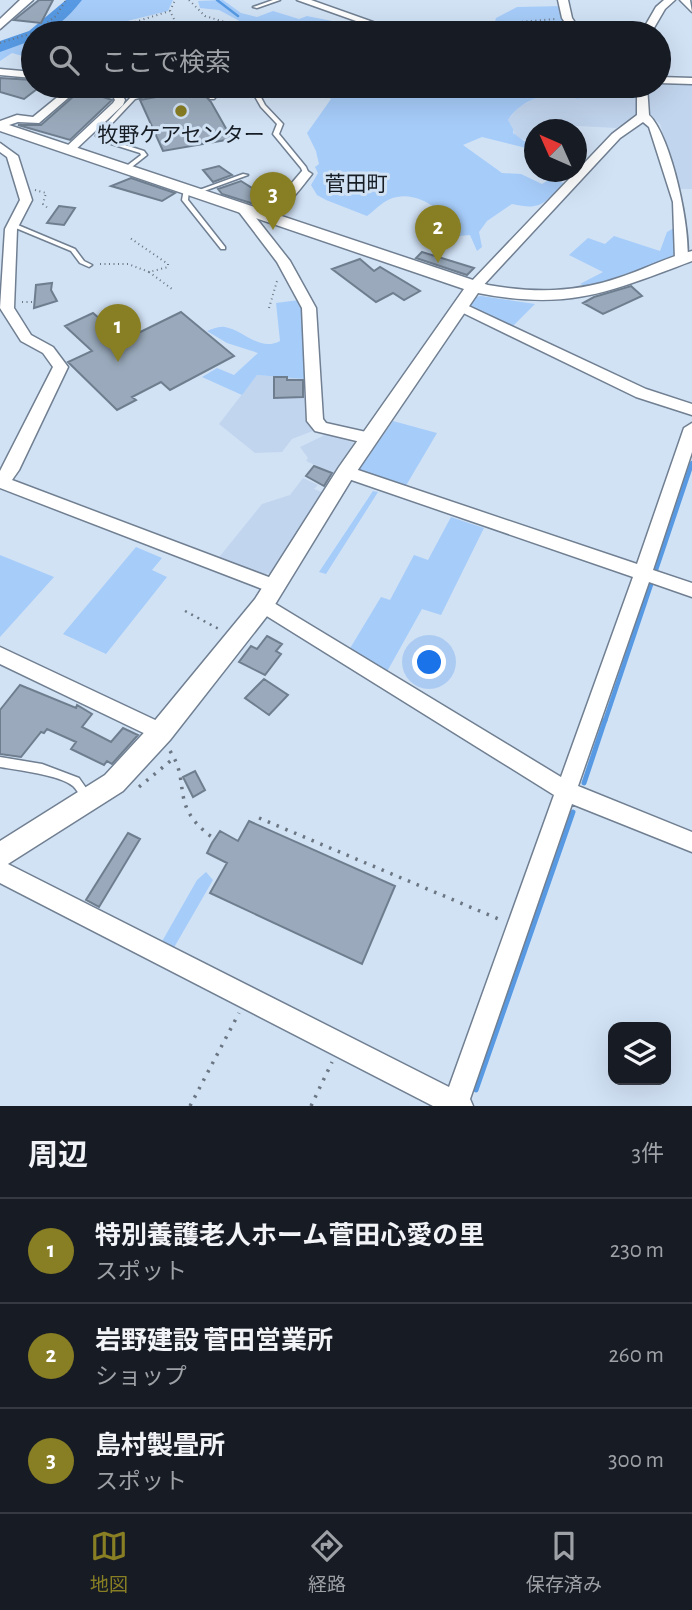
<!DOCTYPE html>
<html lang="ja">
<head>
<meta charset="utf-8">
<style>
  :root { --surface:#171b24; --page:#20242c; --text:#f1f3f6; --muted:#9ea1a6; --line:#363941; --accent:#887e24 }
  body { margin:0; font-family:"Alegreya Sans","Noto Sans JP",sans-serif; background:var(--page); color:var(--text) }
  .controls { position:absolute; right:21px; bottom:21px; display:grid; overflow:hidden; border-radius:14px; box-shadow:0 7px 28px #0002 }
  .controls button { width:63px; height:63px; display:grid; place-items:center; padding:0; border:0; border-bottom:2px solid var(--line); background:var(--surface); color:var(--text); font:35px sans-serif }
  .compass { position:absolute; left:524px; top:119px; width:63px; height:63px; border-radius:50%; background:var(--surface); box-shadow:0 7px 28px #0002; rotate:315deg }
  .you { position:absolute; left:430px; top:663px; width:24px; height:24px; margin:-18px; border:5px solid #fff; border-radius:50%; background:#1a73e8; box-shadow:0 0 0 10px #1a73e833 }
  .badge { display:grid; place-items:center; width:46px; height:46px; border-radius:50%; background:var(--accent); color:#fff; font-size:23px; font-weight:700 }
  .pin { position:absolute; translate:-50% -58px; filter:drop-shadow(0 2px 4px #0008) }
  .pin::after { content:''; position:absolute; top:37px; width:24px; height:21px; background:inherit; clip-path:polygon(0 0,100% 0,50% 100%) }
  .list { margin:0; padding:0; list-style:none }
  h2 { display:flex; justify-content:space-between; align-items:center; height:91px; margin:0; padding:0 28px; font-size:30px }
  h2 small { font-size:23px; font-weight:400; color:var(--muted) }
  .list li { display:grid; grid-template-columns:46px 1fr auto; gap:21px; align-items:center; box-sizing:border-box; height:105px; padding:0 28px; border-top:2px solid var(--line) }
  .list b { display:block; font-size:26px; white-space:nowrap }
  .list p { margin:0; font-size:23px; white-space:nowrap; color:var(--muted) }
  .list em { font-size:23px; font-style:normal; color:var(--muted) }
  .icon { flex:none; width:38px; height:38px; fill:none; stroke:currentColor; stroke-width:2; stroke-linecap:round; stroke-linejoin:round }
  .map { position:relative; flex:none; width:692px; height:1106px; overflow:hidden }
  .search { position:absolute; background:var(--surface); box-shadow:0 7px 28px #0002; left:21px; right:21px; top:21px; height:77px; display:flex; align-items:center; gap:18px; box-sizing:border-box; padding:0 24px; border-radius:38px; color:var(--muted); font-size:26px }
  .sheet { height:406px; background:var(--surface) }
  nav { display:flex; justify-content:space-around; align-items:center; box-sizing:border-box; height:98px; border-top:2px solid var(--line); background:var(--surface); font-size:19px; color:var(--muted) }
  nav a { display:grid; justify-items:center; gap:4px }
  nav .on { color:var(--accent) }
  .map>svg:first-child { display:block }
  .built { fill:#c1d5ee }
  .green { fill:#a6ccf9 }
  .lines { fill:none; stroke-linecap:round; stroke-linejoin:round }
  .stream-far2 { stroke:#579ae3; stroke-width:2.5 }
  .stream-far1 { stroke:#579ae3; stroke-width:4.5 }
  .stream { stroke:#579ae3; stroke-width:5 }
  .river { fill:#579ae3; fill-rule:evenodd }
  .building { fill:#9aaabc; stroke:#6f7e8f; stroke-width:2 }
  .service-casing { stroke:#707f91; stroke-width:3 }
  .minor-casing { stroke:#707f91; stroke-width:3 }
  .tertiary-casing { stroke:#707f91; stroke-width:3 }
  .path-far2 { stroke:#6b7682; stroke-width:2; stroke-dasharray:1 3.5; stroke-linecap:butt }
  .path-far1 { stroke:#6b7682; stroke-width:2.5; stroke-dasharray:2 5; stroke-linecap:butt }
  .path { stroke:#6b7682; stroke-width:3.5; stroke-dasharray:2.5 7; stroke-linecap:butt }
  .service { fill:#fff; fill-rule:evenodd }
  .minor { fill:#fff; fill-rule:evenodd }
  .tertiary { fill:#fff; fill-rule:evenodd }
  .poi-dot { fill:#887e24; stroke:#d1e2f5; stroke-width:2.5 }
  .labels { text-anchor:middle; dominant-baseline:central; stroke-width:6; stroke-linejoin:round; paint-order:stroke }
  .far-poi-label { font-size:21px; fill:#171d24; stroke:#d1e2f5 }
  .far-neighbourhood-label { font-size:21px; fill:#171d24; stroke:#d1e2f5 }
</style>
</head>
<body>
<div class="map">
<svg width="692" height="1106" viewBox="0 0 692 1106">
  <rect width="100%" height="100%" fill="#d1e2f5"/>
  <path class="built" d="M692,82V189H679L660,124L647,112L646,86Z
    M637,89L639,111L636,117L616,128L577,126L570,129L534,130V143L516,137L508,120L519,107L536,98L561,93L578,99L590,93Z
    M257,375L305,379L310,418L318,429L292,439L282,452L255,453L219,424Z
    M327,434L358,444L337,475L306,461L308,458L300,447Z
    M303,478L318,485L314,489L324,493L273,575L267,573L263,579L216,561L262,504L290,495Z"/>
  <path class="green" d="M76,0H173L168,11L123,22L111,28L38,33L65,13Z
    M223,0L241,13L257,17L273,11L299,19L307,16L393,33H200L223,22L252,31L256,30L219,10L200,8L198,1Z
    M561,6V13L570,30L503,33L494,25L496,18L517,7Z
    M33,36V59L12,53L0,61V48Z
    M290,86H439V88L461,97L489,86H581L590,93L578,99C574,98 566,93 561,93C542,94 519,102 508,120L513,129V133L524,141L534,143V150L482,137L463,145L502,173L521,174L542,184L550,179L564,183C544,203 542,211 512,204L487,221L479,232L482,247L477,251L470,235L459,236C447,213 418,188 390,199C382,202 374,211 367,216L326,200L317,195L311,185L318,173L315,167L319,164L316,151L307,133L331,99L323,92L298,97Z
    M674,228L675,257L588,287L580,284L603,272L569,255L588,238L605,244L614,236L660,251L667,232Z
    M481,296L535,304L509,330L468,309L475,297Z
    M299,300L305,312V379L257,375L242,395L202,377L217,368L234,375L258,353L227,343L207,331C213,329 218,326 225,327C243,330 260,352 280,341L276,303Z
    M393,421L437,433L404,489L358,471Z
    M373,491L378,492L326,574L319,572Z
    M451,517L484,528L441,615L422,609L384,677L346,655L381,597L390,600L414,555L428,560Z
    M136,547L162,558L152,570L167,577L106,654L63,634Z
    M0,555L54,577L0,637Z
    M206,872L213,880L172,951L160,945L197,880Z"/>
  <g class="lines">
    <path class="stream-far2" d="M217,0L238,16"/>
    <path class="stream-far1" d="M605,721L692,463"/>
    <path class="stream" d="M584,783L605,720
      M476,1090L573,812"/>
    <path class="river" d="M66,0H82C69,16 54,33 33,33V40L0,52V41L29,31Z"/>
  </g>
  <path class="building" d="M39,0H53L41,23L14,20Z
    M0,78L33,80V86H41L24,99L0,92Z
    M83,88L107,93L103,97L112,100L70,140L18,125H41Z
    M199,89L211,102L232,139L163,151L140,100Z
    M219,166L232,175L213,182L203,170Z
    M131,178L175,193L162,201L111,186Z
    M241,181L263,195L254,204L222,194L218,189Z
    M59,206L75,208L64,225L47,223Z
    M422,252L474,268L467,275L416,258Z
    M360,259L374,271L380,267L420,291L404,300L393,293L376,302L332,269Z
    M52,283L51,290L57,301L34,308L36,285Z
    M631,286L642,296L603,314L583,303L594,297Z
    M181,312L234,356L170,390L161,382L132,397L136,400L117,410L68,362L92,351L65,326L93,313L124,340Z
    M274,377H287V380H303V397L274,398Z
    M314,466L332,473L324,486L306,476Z
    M267,636L282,644L276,651L281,654L265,675L239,662L251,646L257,649Z
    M264,679L288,695L269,715L245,698Z
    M20,685L76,708L77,705L92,714L82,727L111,742L123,728L138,735L112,764L107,761L104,765L71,749L76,742L47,729L44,733L41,732L21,757L0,754V710Z
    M195,771L205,790L193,797L183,777Z
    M249,821L395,886L362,964L210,893L227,863L207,853L212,843L220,831L238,841Z
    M128,833L140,839L99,907L86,900Z"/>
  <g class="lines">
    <g class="service-casing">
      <path id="service" d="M273,0H280L257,8L253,7Z
        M180,25H184L197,33H192L180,27Z
        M113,30H117V33H113Z
        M179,86H188L135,99L103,133L102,136L106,139L144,151L147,155L128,170H124V168L141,155L140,153L102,141L96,136L97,133L131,97Z
        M200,86H206L215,98L214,99H210Z
        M249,86H255L265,105L283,124L279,134L306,167L309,174L308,175H304L301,168L273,134L277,124L261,107Z
        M243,174L248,175L196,194L191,193Z
        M184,189L189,190L188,200L225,247V249H221L182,200Z
        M13,223L75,249L84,261L92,265L89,267L80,263L71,251L11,226V224Z
        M0,757L42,764L79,778L93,798L92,801L88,803C81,799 79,792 73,786C60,775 17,770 0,767Z"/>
    </g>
    <g class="minor-casing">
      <path id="minor" d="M297,0H311L404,33H390Z
        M558,0H568L572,18L582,33H572L562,18Z
        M664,0H675L665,9L651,33H641L656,7Z
        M680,0H690L692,12Z
        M0,69L33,72V78L0,75Z
        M659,77L692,78V84L659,83Z
        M71,86H82L39,123L18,122L0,128V121L17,115L33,117Z
        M108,86H118L125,100L123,105L73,152H65V148L113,103L115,100Z
        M637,86H647L649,115C671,135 692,233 687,262H677L675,259L673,202L649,127L643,122L620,138L479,290H469V284L612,134L637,115Z
        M0,143L18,156L32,200L17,229L14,308L31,335L53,347L68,367L19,470L12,480L282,582L285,587L282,592L276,594L270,592L0,488V471L53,367L43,353L21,341L0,308L5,229L20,200L7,157L0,152Z
        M306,170L312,174C300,189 279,220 258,218V212L279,198L302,171Z
        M242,204L246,205L290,261L316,308L323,419L326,423L375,434L377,438L375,442L369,444L315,431L307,421L302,308L277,262L236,208Z
        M460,302L646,389L692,404V415L636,397L455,309L453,306Z
        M692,423V452L653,570L692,583V597L649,582L578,786L692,832V852L572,804L470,1099L473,1106H433L0,883V860L449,1087L554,795L257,610L254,605L257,600L263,598L269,600L561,777L633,577L340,476L338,472L340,468H352L637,564L684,428Z
        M0,647L168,726L171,732L168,738L161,741L154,738L0,664Z"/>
    </g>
    <g class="tertiary-casing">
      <path id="tertiary" d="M20,0H33L0,29V19Z
        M0,122L488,285C534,293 576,293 621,277C645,269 668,257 692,251V261C609,292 569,311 478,293L353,477L271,611L170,740L123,791L0,869V841L105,775L152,724L255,599L339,467L464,289L0,131Z"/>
    </g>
    <path class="path-far2" d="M189,0L205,16L251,30
      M174,19L170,11L175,0
      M495,24L555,19
      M122,26L170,11
      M33,33L56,16L66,0
      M70,33L105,30
      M0,43L33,33
      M35,190L46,193L43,204L49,209
      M100,264H128L149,272L168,267V264L130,238
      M149,272L172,289
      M22,302H32
      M269,308L277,281"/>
    <path class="path-far1" d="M185,611L219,629"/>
    <path class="path" d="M170,751C192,784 168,805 213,838
      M139,787L174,758
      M259,818L501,920
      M190,1106L239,1013
      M311,1106L332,1062"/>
    <use href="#service" class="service"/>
    <use href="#minor" class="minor"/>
    <use href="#tertiary" class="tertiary"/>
  </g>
  <circle class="poi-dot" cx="181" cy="111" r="7"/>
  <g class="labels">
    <g class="far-poi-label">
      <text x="181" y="135">牧野ケアセンター</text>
    </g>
    <g class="far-neighbourhood-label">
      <text x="356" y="184">菅田町</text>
    </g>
  </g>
</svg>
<div class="controls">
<button><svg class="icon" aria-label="layers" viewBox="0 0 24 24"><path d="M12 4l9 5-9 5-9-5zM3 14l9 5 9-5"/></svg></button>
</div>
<svg class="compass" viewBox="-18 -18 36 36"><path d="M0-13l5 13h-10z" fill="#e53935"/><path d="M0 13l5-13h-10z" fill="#9ea1a6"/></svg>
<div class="you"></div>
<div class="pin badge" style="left:118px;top:362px">1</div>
<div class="pin badge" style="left:438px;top:263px">2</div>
<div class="pin badge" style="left:273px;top:230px">3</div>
<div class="search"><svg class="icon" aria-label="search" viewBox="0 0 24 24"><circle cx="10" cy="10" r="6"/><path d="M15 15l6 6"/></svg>ここで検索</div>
</div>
<section class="sheet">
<h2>周辺<small>3件</small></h2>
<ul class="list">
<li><span class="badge">1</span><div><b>特別養護老人ホーム菅田心愛の里</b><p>スポット</p></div><em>230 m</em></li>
<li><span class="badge">2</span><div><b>岩野建設 菅田営業所</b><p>ショップ</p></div><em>260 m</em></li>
<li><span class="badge">3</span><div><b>島村製畳所</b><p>スポット</p></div><em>300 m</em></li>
</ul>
</section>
<nav>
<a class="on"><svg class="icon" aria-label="map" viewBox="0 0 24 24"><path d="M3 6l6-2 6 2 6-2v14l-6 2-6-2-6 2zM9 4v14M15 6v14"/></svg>地図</a>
<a><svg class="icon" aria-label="directions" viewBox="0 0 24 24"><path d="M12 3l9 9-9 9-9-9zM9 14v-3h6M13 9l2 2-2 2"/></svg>経路</a>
<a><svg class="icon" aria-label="saved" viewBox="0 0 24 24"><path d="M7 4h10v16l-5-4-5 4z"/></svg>保存済み</a>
</nav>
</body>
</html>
